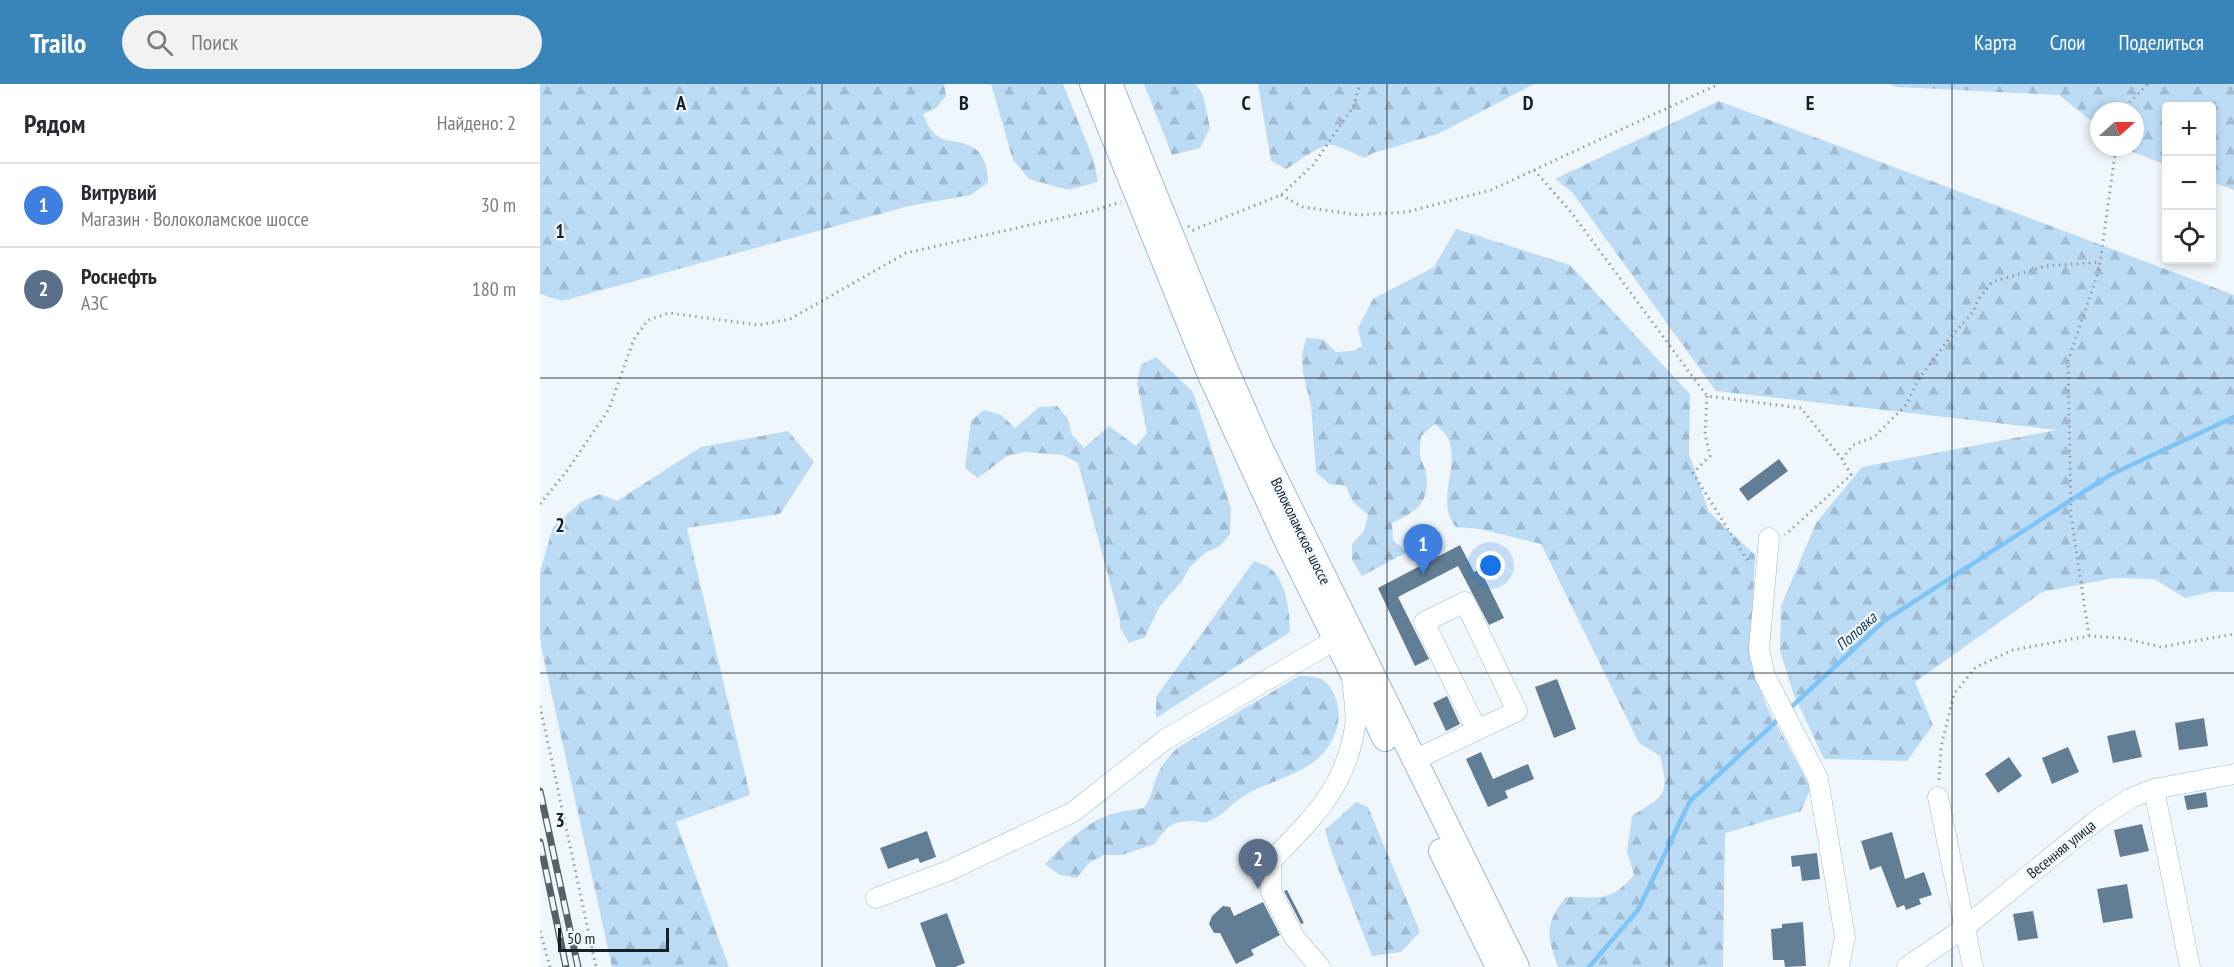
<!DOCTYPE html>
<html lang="ru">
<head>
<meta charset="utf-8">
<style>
  :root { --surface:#fff; --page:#f2f2f3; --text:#2b2b33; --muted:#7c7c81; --line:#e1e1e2; --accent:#3984b8 }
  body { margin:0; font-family:"PT Sans Narrow",sans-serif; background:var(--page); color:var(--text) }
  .controls { position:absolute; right:18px; top:18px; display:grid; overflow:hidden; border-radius:6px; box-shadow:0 3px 9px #0003 }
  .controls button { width:54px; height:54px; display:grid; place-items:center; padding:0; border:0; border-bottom:2px solid var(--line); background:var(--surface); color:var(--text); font:30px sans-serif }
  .compass { position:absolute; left:1550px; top:18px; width:54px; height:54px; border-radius:50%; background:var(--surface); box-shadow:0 3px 9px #0003; rotate:69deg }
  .scale { position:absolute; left:18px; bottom:15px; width:111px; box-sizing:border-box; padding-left:6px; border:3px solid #15212a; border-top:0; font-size:16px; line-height:21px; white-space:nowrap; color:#15212a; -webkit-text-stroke:4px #f0f7fc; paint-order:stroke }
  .you { position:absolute; left:951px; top:482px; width:21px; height:21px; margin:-15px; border:4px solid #fff; border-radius:50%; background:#1a73e8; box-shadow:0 0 0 9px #1a73e833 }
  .badge { display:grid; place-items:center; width:39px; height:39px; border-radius:50%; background:var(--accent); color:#fff; font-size:20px; font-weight:700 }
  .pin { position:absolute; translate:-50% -50px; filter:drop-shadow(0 2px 3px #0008) }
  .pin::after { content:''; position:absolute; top:32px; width:21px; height:18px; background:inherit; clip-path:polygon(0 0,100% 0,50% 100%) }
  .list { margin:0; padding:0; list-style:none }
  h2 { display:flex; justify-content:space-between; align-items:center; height:78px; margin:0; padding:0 24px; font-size:26px }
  h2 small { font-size:20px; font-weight:400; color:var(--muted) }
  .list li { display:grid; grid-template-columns:39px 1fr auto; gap:18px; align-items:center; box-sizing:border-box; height:84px; padding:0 24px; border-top:2px solid var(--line) }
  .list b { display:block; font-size:22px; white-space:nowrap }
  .list p { margin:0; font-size:20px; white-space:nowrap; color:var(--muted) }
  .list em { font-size:20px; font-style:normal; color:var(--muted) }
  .icon { flex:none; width:33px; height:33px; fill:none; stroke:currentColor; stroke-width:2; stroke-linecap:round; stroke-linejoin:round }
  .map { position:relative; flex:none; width:1694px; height:883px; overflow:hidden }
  header { display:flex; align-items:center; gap:36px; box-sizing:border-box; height:84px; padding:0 30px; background:var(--accent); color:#fff }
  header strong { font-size:28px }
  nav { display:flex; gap:33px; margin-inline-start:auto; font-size:21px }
  .search { width:420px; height:54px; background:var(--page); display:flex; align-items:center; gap:15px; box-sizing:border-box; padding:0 21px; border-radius:33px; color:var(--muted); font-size:22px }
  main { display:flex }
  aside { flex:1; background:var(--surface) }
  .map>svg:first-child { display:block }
  .forest { fill:url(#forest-firs) }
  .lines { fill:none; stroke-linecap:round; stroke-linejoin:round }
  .stream { stroke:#7fc4f7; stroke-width:4.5 }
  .building { fill:#617e95 }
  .minor-casing { stroke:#9bbbd3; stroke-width:21 }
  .major-casing { stroke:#9bbbd3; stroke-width:26 }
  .path { stroke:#949da4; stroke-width:3; stroke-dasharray:1.5 4.5; stroke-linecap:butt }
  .minor { stroke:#fff; stroke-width:20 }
  .major { stroke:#fff; stroke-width:24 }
  .rail-casing { stroke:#566068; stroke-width:7 }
  .rail { stroke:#f0f7fc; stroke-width:4.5; stroke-dasharray:14; stroke-linecap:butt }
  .grid { fill:none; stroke:#15212a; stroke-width:1.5; stroke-opacity:0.55 }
  .labels { text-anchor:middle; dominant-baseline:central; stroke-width:4.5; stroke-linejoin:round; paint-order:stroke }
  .street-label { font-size:15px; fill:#15212a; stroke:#f0f7fc }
  .water-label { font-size:16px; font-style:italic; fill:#143b54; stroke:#f0f7fc }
  .grid-label { font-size:20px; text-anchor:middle; font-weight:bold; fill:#15212a; stroke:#f0f7fc; stroke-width:4.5; stroke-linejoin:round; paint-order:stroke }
</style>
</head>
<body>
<header>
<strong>Trailo</strong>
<div class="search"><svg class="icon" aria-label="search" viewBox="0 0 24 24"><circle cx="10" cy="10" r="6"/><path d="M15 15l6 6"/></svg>Поиск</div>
<nav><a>Карта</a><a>Слои</a><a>Поделиться</a></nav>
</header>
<main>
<aside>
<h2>Рядом<small>Найдено: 2</small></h2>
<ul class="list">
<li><span class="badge" style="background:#3f7fe0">1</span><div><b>Витрувий</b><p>Магазин · Волоколамское шоссе</p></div><em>30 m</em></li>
<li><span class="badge" style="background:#5c6f8a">2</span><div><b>Роснефть</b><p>АЗС</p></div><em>180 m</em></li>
</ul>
</aside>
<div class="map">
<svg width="1694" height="883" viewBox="0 0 1694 883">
  <defs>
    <pattern id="forest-firs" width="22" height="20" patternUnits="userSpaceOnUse" patternTransform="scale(1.5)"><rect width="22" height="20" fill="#bcdcf5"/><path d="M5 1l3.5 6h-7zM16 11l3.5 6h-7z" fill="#a1bcd2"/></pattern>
  </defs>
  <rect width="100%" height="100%" fill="#f0f7fc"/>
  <path class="forest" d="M0,0H404L406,12L396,24L383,30C387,39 390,48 399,53C405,57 415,57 422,59C441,63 448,79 448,98L431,111L369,122L22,217L0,210Z
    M451,0H523L553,74L558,98L528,106L489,95L473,76Z
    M604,0H656L663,11L670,44L660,64L632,71Z
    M718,0H994L898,50L833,69L825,74C816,71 800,62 793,61C781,59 757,79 746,85L731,77Z
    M1349,0H1694V106L1672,98V22H1626V81L1593,68L1586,63H1595V27H1559V43L1519,11L1356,3Z
    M1179,17L1694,211V508H1671L1645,514L1614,495L1574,494L1502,508L1375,598L1393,641L1367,677L1284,675L1254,611L1240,567L1241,522L1276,439L1322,383L1517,346L1176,307L1032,108L1015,95Z
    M916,145L1030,181L1150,310L1149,370L1169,428L1215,471L1210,576L1227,623L1271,704L1261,727L1185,749L1183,883H1018C1007,852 1004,840 1026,813C1060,813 1070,819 1094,791L1087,768L1092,732C1125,711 1130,712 1120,672L1099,659L1001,460L940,445L916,443C894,417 921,383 908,354C906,349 900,345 895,340L881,352C881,358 879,365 880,371C881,377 885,383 886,389C891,418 876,428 852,439L853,456L867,468L822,492L812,476V460L824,447L828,431L813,418L806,402L789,400L776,388L771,321L763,289L762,271L766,254L783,255L796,268L813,267L822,263L818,244L833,215L894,183Z
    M616,273L653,308L691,424L690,450L680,462L665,469L650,483L642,497L619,523L605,553L589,559L580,544V536L538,379L523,371L484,368L467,372L438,394L425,384L431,337L444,326L461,331L475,344L499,323L517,322L528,335L532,351L544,364L569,342L596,362L607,349L597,299L601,281Z
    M248,347L274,378L240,430L147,444L210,711L136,738L189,883H72L1,562L0,548V488L13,443L41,418L60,410L77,417L161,363Z
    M714,477C718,479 723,480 727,482C746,493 750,529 750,548L616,634V613Z
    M759,592C774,592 786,593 793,608C799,620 800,631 797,643C785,690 737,691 702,713C691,720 682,733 669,737C665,739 659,738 655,737C633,737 627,741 615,760L582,771H564L549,779L537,794L520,791L505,780C524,761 545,738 572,730C582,727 594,726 604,724C614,709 611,707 617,692C621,681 629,673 637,664Z
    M816,718L828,723L880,848L861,868L832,872L792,769L785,746Z"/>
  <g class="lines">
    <path class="stream" d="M1248,626L1344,537L1570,391L1694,333
      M1049,883L1098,826L1150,717L1240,634"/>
  </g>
  <path class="building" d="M1239,375L1248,387L1208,417L1199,405Z
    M920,461L934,488L940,485L964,534L949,541L918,482L858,513L889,575L875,582L838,504Z
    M1017,595L1036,645L1014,654L995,603Z
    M907,612L920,640L906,647L893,619Z
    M1664,634L1668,662L1639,666L1635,639Z
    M1595,646L1602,673L1573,679L1567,652Z
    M1528,663L1539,688L1512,700L1502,674Z
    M941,668L953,695L988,680L994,695L965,707L968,714L948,723L926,675Z
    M1469,673L1482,692L1458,709L1445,690Z
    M1666,708L1668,723L1647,726L1644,712Z
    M1602,740L1609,767L1580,773L1574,746Z
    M387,747L396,773L380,779L378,774L348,785L340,764Z
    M1352,748L1365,795L1384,788L1392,811L1379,815L1381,820L1366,826L1364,821L1357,824L1341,782L1330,786L1321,757Z
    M1277,769L1280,795L1262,797L1260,782L1252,783L1251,772Z
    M1587,800L1593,834L1563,839L1557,805Z
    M747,806L764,839L761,840L744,807Z
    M723,818L740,851L711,866L714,871L696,880L680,849H674L669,840L672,832L683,822L690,823L694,832Z
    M1493,827L1498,854L1478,857L1473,830Z
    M407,829L425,879L415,883H396L380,839Z
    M1263,838L1266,882L1245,883L1244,876H1233L1231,845L1242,844V840Z"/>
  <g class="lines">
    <g class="minor-casing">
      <path id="minor" d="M1229,454L1219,565L1225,592L1278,695L1305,853L1299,883
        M874,676L977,627L925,518L884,538L937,646
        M1614,705L1650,883
        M1398,713L1433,883
        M336,814L408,787L533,728L626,655L807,549
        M780,883L754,853L731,807V777C772,735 805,705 815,643C817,628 813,609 812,593
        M1367,883L1424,844L1557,736L1591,714L1614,705L1694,690"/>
    </g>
    <g class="major-casing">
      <path id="major" d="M552,0L670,291L747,458L845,655
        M570,0L685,283L722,367L977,883
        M901,767L958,883"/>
    </g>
    <path class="path" d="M1581,27L1608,0
      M994,86L1031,128L1167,312L1261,324L1302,375L1311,391L1245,451
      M741,111L763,123L818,131L867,128L951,106L1179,0
      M648,142L653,146L741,111L773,81L813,23L820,0
      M1167,312L1165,350L1170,372L1153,389L1209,479
      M1302,375L1313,361L1334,353L1366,321L1380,293L1410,254L1434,227L1437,217L1452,198L1506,182L1560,178
      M0,420L26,388L69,325L94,255L108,236L129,229L219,241L250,235L366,169L552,127L581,118
      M1549,552L1531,432L1528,277L1559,186L1576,63
      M0,622L56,883
      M1399,696L1401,663L1414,610L1436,583L1473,566L1549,552L1582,554L1621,563L1694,550
      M0,847L10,883"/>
    <use href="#minor" class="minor"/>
    <use href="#major" class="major"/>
    <g class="rail-casing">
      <path id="rail" d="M0,707L38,883
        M0,758L26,883"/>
    </g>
    <use href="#rail" class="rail"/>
  </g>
  <path class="grid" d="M282,0V883M565,0V883M847,0V883M1129,0V883M1412,0V883M0,294H1694M0,589H1694"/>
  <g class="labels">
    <g class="street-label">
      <text transform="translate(761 447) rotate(64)">Волоколамское шоссе</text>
      <text transform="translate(1521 765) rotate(-39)">Весенняя улица</text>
    </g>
    <g class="water-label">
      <text transform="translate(1316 547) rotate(-42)">Поповка</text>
    </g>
  </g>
  <g class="grid-label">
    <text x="141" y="26">A</text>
    <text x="424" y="26">B</text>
    <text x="706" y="26">C</text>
    <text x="988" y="26">D</text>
    <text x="1270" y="26">E</text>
    <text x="20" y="154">1</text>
    <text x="20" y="448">2</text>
    <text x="20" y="743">3</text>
  </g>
</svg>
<div class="controls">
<button>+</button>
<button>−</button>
<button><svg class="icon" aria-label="locate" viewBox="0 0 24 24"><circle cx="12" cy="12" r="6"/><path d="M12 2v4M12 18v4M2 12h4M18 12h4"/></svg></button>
</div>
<svg class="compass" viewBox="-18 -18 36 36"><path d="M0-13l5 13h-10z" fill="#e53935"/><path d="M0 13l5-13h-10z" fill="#7c7c81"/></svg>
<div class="scale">50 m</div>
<div class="you"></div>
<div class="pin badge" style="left:883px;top:490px;background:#3f7fe0">1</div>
<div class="pin badge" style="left:718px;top:805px;background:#5c6f8a">2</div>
</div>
</main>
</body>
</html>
